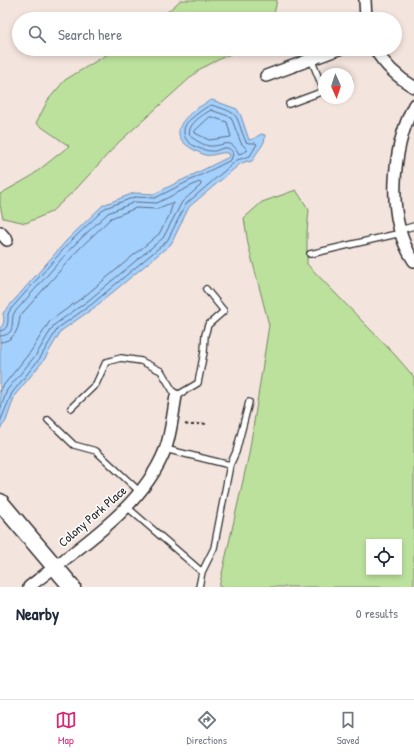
<!DOCTYPE html>
<html lang="en">
<head>
<meta charset="utf-8">
<style>
  :root { --surface:#fff; --page:#f6f6f7; --text:#1f2937; --muted:#747a83; --line:#e0e1e3; --accent:#db2777 }
  body { margin:0; font-family:"Patrick Hand",sans-serif; background:var(--page); color:var(--text) }
  .controls { position:absolute; right:12px; bottom:12px; display:grid; overflow:hidden; border-radius:0px; box-shadow:0 2px 6px #0003 }
  .controls button { width:36px; height:36px; display:grid; place-items:center; padding:0; border:0; border-bottom:1px solid var(--line); background:var(--surface); color:var(--text); font:20px sans-serif }
  .compass { position:absolute; left:318px; top:68px; width:36px; height:36px; border-radius:50%; background:var(--surface); box-shadow:0 2px 6px #0003; rotate:177deg }
  .list { margin:0; padding:0; list-style:none }
  h2 { display:flex; justify-content:space-between; align-items:center; height:52px; margin:0; padding:0 16px; font-size:17px }
  h2 small { font-size:13px; font-weight:400; color:var(--muted) }
  .icon { flex:none; width:22px; height:22px; fill:none; stroke:currentColor; stroke-width:2; stroke-linecap:round; stroke-linejoin:round }
  .map { position:relative; flex:none; width:414px; height:587px; overflow:hidden }
  .search { position:absolute; background:var(--surface); box-shadow:0 2px 6px #0003; left:12px; right:12px; top:12px; height:44px; display:flex; align-items:center; gap:10px; box-sizing:border-box; padding:0 14px; border-radius:22px; color:var(--muted); font-size:15px }
  .sheet { height:112px; background:var(--surface) }
  nav { display:flex; justify-content:space-around; align-items:center; box-sizing:border-box; height:56px; border-top:1px solid var(--line); background:var(--surface); font-size:11px; color:var(--muted) }
  nav a { display:grid; justify-items:center; gap:2px }
  nav .on { color:var(--accent) }
  .map>svg:first-child { display:block }
  .green { fill:#bce19c; stroke:#748664; fill-rule:evenodd }
  .water { fill:#a4d0fe; stroke:#748eaa }
  .lines { fill:none; stroke-linecap:round; stroke-linejoin:round }
  .shore { stroke:#5b6d7f; stroke-width:1 }
  .lane-casing { stroke:#2b2b2b; stroke-width:8 }
  .street-casing { stroke:#2b2b2b; stroke-width:14 }
  .secondary-casing { stroke:#2b2b2b; stroke-width:19 }
  .path { stroke:#2b2b2b; stroke-width:2; stroke-dasharray:3 3; stroke-linecap:butt }
  .lane { stroke:#fff; stroke-width:5.5 }
  .street { stroke:#fff; stroke-width:11 }
  .secondary { stroke:#fff; stroke-width:16 }
  .labels { text-anchor:middle; dominant-baseline:central; stroke-width:3; stroke-linejoin:round; paint-order:stroke }
  .street-label { font-size:13px; fill:#2b2b2b; stroke:#fff }
</style>
</head>
<body>
<div class="map">
<svg width="414" height="587" viewBox="0 0 414 587">
  <rect width="100%" height="100%" fill="#f4e4de"/>
  <filter id="ink" filterUnits="userSpaceOnUse"><feTurbulence type="fractalNoise" baseFrequency=".025" numOctaves="2"/><feDisplacementMap in="SourceGraphic" scale="8" xChannelSelector="R" yChannelSelector="G"/><feConvolveMatrix kernelMatrix="1 2 1 2 8 2 1 2 1" color-interpolation-filters="sRGB"/></filter>
  <g filter="url(#ink)">
    <path class="green" d="M181,0H277L273,19H159Z
      M116,49H240L200,69L118,143L77,188L51,212L26,223L3,218L0,205V194L30,177L69,146L36,123L48,100L65,80Z
      M296,190L309,210L307,232V264L395,355L414,377V587H219L249,454L269,325L248,244L244,218L262,202ZM369,542H399V572H369Z"/>
    <path class="water" d="M212,100L237,109L241,116L249,140L253,139L261,134L265,135C266,145 256,151 253,160L250,162L247,161L240,164L189,207L171,244L95,307L61,331L44,360L15,395L6,421L0,429V328C5,323 4,320 3,313L67,240L103,205L134,193L154,194L229,157L230,154C222,150 214,157 205,155C200,153 193,150 188,146C163,129 196,107 212,100Z"/>
    <g class="lines">
      <path class="shore" d="M211,110L231,117L241,143L247,149V151L239,154C230,136 224,147 209,146C203,145 195,140 190,136C186,125 202,115 211,110Z
        M210,117H212L227,122L231,137L209,140L195,133V131Z
        M0,331C9,330 8,321 8,314L10,310L70,242L105,208L135,197L155,198L231,160L233,154C232,150 230,149 227,148C223,147 219,150 215,151C204,152 183,144 184,132C184,126 187,122 191,119C198,113 204,108 211,105C243,114 234,115 246,142L249,143H255L257,144L250,156L237,160L186,204L167,241L92,304L58,328L40,358L12,393L0,422
        M0,336C17,335 10,322 14,313L73,246L108,213L135,202L157,203L199,182L201,183V185L182,202L163,238L89,300L54,325L36,355L7,390L0,410
        M0,342C15,341 19,328 20,316L78,250L111,218L136,208L156,209L171,203H173L169,216L159,234L86,295L50,321L31,351L3,386L0,392"/>
      <g class="lane-casing">
        <path id="lane" d="M348,81H349
          M289,104L324,91L307,49
          M400,230L414,226
          M310,254L401,233
          M71,408L96,384L106,362L121,358L141,361L161,371L176,396L198,383L204,352L205,335L208,325L224,311L206,289
          M48,420L74,445L96,451L140,492
          M165,449L230,465
          M127,507L202,572L214,548L230,465L236,452L249,402
          M199,587L202,572"/>
      </g>
      <g class="street-casing">
        <path id="street" d="M365,0L366,19
          M375,49C385,66 397,77 414,87
          M266,76L339,49
          M414,105C392,149 385,219 414,261
          M0,232L7,240
          M29,587C77,548 142,509 165,450C171,435 173,412 176,396"/>
      </g>
      <g class="secondary-casing">
        <path id="secondary" d="M0,502L72,587"/>
      </g>
      <path class="path" d="M185,424C195,427 197,422 206,424"/>
      <use href="#lane" class="lane"/>
      <use href="#street" class="street"/>
      <use href="#secondary" class="secondary"/>
    </g>
  </g>
  <g class="labels">
    <g class="street-label">
      <text transform="translate(92 516) rotate(-41)">Colony Park Place</text>
    </g>
  </g>
</svg>
<div class="controls">
<button><svg class="icon" aria-label="locate" viewBox="0 0 24 24"><circle cx="12" cy="12" r="6"/><path d="M12 2v4M12 18v4M2 12h4M18 12h4"/></svg></button>
</div>
<svg class="compass" viewBox="-18 -18 36 36"><path d="M0-13l5 13h-10z" fill="#e53935"/><path d="M0 13l5-13h-10z" fill="#747a83"/></svg>
<div class="search"><svg class="icon" aria-label="search" viewBox="0 0 24 24"><circle cx="10" cy="10" r="6"/><path d="M15 15l6 6"/></svg>Search here</div>
</div>
<section class="sheet">
<h2>Nearby<small>0 results</small></h2>
<ul class="list">
</ul>
</section>
<nav>
<a class="on"><svg class="icon" aria-label="map" viewBox="0 0 24 24"><path d="M3 6l6-2 6 2 6-2v14l-6 2-6-2-6 2zM9 4v14M15 6v14"/></svg>Map</a>
<a><svg class="icon" aria-label="directions" viewBox="0 0 24 24"><path d="M12 3l9 9-9 9-9-9zM9 14v-3h6M13 9l2 2-2 2"/></svg>Directions</a>
<a><svg class="icon" aria-label="saved" viewBox="0 0 24 24"><path d="M7 4h10v16l-5-4-5 4z"/></svg>Saved</a>
</nav>
</body>
</html>
